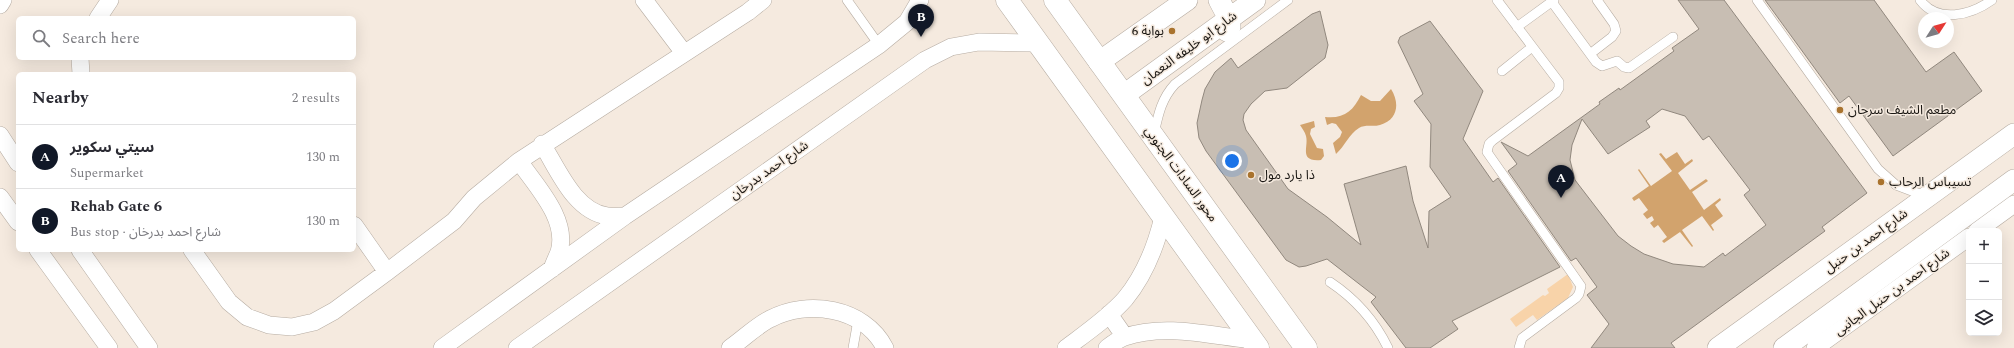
<!DOCTYPE html>
<html lang="en">
<head>
<meta charset="utf-8">
<style>
  :root { --surface:#fff; --page:#f7f7f7; --text:#2b2b33; --muted:#7c7c81; --line:#e1e1e2; --accent:#111827 }
  body { margin:0; font-family:Spectral,"Noto Sans Arabic",serif; background:var(--page); color:var(--text) }
  .controls { position:absolute; right:12px; bottom:12px; display:grid; overflow:hidden; border-radius:6px; box-shadow:0 4px 16px #0002 }
  .controls button { width:36px; height:36px; display:grid; place-items:center; padding:0; border:0; border-bottom:1px solid var(--line); background:var(--surface); color:var(--text); font:20px sans-serif }
  .compass { position:absolute; left:1918px; top:12px; width:36px; height:36px; border-radius:50%; background:var(--surface); box-shadow:0 4px 16px #0002; rotate:54deg }
  .you { position:absolute; left:1232px; top:161px; width:14px; height:14px; margin:-10px; border:3px solid #fff; border-radius:50%; background:#1a73e8; box-shadow:0 0 0 6px #1a73e833 }
  .badge { display:grid; place-items:center; width:26px; height:26px; border-radius:50%; background:var(--accent); color:#fff; font-size:13px; font-weight:700 }
  .pin { position:absolute; translate:-50% -33px; filter:drop-shadow(0 1px 2px #0008) }
  .pin::after { content:''; position:absolute; top:21px; width:14px; height:12px; background:inherit; clip-path:polygon(0 0,100% 0,50% 100%) }
  .list { margin:0; padding:0; list-style:none }
  h2 { display:flex; justify-content:space-between; align-items:center; height:52px; margin:0; padding:0 16px; font-size:17px }
  h2 small { font-size:13px; font-weight:400; color:var(--muted) }
  .list li { display:grid; grid-template-columns:26px 1fr auto; gap:12px; align-items:center; box-sizing:border-box; height:64px; padding:0 16px; border-top:1px solid var(--line) }
  .list b { display:block; font-size:15px; white-space:nowrap }
  .list p { margin:0; font-size:13px; white-space:nowrap; color:var(--muted) }
  .list em { font-size:13px; font-style:normal; color:var(--muted) }
  .icon { flex:none; width:22px; height:22px; fill:none; stroke:currentColor; stroke-width:2; stroke-linecap:round; stroke-linejoin:round }
  .map { position:relative; flex:none; width:2014px; height:348px; overflow:hidden }
  .search { position:absolute; background:var(--surface); box-shadow:0 4px 16px #0002; left:16px; top:16px; width:340px; height:44px; display:flex; align-items:center; gap:10px; box-sizing:border-box; padding:0 14px; border-radius:6px; color:var(--muted); font-size:15px }
  .panel { position:absolute; background:var(--surface); box-shadow:0 4px 16px #0002; left:16px; top:72px; width:340px; height:180px; border-radius:6px }
  .map>svg:first-child { display:block }
  .green { fill:#f8d3a9 }
  .water { fill:#d2a36d }
  .building { fill:#c8beb3; stroke:#91887e; fill-rule:evenodd }
  .lines { fill:none; stroke-linecap:round; stroke-linejoin:round }
  .service-casing { stroke:#b6aca2; stroke-width:10 }
  .minor-casing { stroke:#b6aca2; stroke-width:18 }
  .tertiary-casing { stroke:#b6aca2; stroke-width:22 }
  .primary-casing { stroke:#b6aca2; stroke-width:23 }
  .service { stroke:#fff; stroke-width:9 }
  .minor { stroke:#fff; stroke-width:17 }
  .tertiary { stroke:#fff; stroke-width:21 }
  .primary { stroke:#fff; stroke-width:22 }
  .poi-dot { fill:#a9732e; stroke:#f5eadf; stroke-width:1.5 }
  .labels { text-anchor:middle; dominant-baseline:central; stroke-width:3; stroke-linejoin:round; paint-order:stroke }
  .poi-label { font-size:13px; fill:#191612; stroke:#f5eadf; text-anchor:start }
  .street-label { font-size:13px; fill:#191612; stroke:#f5eadf }
</style>
</head>
<body>
<div class="map">
<svg width="2014" height="348" viewBox="0 0 2014 348">
  <rect width="100%" height="100%" fill="#f5eadf"/>
  <path class="green" d="M1568,274L1573,287L1568,298L1537,320L1533,315L1516,327L1510,319L1543,295L1545,296L1549,293L1547,289Z"/>
  <path class="water" d="M1391,89C1400,103 1398,120 1380,125C1373,127 1365,124 1359,128C1349,134 1345,146 1336,154L1333,143L1340,137L1342,132L1336,124L1332,123L1327,125L1325,117C1344,119 1353,111 1361,95L1371,101H1380Z
    M1314,121L1315,127L1311,129L1310,134L1317,148L1323,149L1324,156L1321,160C1298,162 1309,147 1306,136C1305,132 1302,128 1300,125Z
    M1677,152L1685,164L1692,159L1693,161L1678,173L1690,190L1706,179L1708,181L1692,192L1704,210L1720,198L1721,200L1715,205L1723,216L1711,225L1714,230L1713,231L1702,216L1682,230L1693,246L1692,247L1680,232L1664,243L1662,241L1667,237L1658,225L1654,228L1650,223L1654,220L1652,216L1647,219L1643,214L1648,210L1639,198L1634,201L1632,198L1649,186L1638,170L1639,169L1651,186L1672,171L1659,154L1661,153L1666,159Z"/>
  <path class="building" d="M1678,0H1724L1867,193L1822,227L1825,231L1671,343L1675,348H1591L1609,324L1587,295L1597,287L1576,258L1571,261L1508,171L1517,164L1501,142L1528,156L1600,104L1599,102L1619,88L1620,90L1674,51L1672,48L1699,29ZM1662,109L1685,116L1703,140L1709,136L1750,190L1744,195L1766,225L1725,256L1723,253L1704,267L1673,264L1644,254L1631,246L1618,236L1575,180L1570,160L1572,145L1582,119L1608,154L1650,127L1646,121Z
    M1765,0H1874L1926,72L1954,52L1982,91L1893,156L1849,96L1840,103Z
    M1320,11L1328,45L1325,58L1287,88L1265,91L1251,104L1244,114L1243,120L1246,130L1288,189L1327,217L1361,245L1344,184L1406,166L1413,201L1428,248L1429,211L1451,197L1430,167L1431,124L1414,101L1423,94L1398,42L1400,37L1430,21L1483,91L1463,139L1493,182L1498,178L1560,267L1452,321L1458,329L1430,348H1406L1371,302L1376,297L1327,259L1306,266L1299,267L1286,260L1206,151L1199,138L1197,123L1202,100L1205,89L1215,72L1231,58L1238,68L1312,14Z"/>
  <g class="lines">
    <g class="service-casing">
      <path id="service" d="M847,0L879,45
        M1497,0L1559,82V88L1556,93L1492,141L1489,144L1487,152L1581,286L1579,294L1576,298L1522,338L1519,348
        M1757,0L1878,169L1896,185L1925,196
        M1920,0C1938,24 1971,15 1992,0
        M1552,2L1596,62L1602,66L1617,61L1624,67L1629,68L1673,37
        M1517,27L1554,0
        M1590,54L1612,37L1616,31L1614,24L1597,0
        M1502,71L1532,47
        M1154,134C1158,116 1161,99 1175,84L1288,0
        M1330,282C1354,298 1375,321 1388,348
        M853,348L858,320"/>
    </g>
    <g class="minor-casing">
      <path id="minor" d="M644,0L684,53
        M0,5L3,0
        M98,18L110,0
        M80,58L81,74
        M0,135L18,163
        M542,144C558,169 574,211 607,216C613,217 619,216 625,216
        M519,161C535,185 569,219 559,252C557,257 554,263 552,269
        M0,197L18,222
        M354,225L387,272
        M1977,231L2014,204
        M38,250L109,348
        M80,250L149,348
        M192,250L229,302L247,317L269,325L292,327L314,322L334,311L387,272L454,221L474,198L519,161L748,12L763,0
        M1109,314L1125,337
        M442,348L625,216L879,45L907,22L920,0
        M517,348L925,60L951,47L979,42L1038,43
        M730,348C743,339 756,326 770,319C807,299 864,307 885,348
        M1066,348C1086,333 1108,318 1125,299C1144,276 1156,246 1163,217
        M1107,348C1112,344 1119,339 1125,337C1165,323 1212,336 1252,340
        M1815,348L1969,237"/>
    </g>
    <g class="tertiary-casing">
      <path id="tertiary" d="M1219,0L1229,19L1230,27L1227,31
        M1099,62L1187,0
        M1124,95L1255,0
        M1718,348L2014,134
        M1784,348L2014,180"/>
    </g>
    <g class="primary-casing">
      <path id="primary" d="M1007,0L1258,348
        M1055,0L1306,348"/>
    </g>
    <use href="#service" class="service"/>
    <use href="#minor" class="minor"/>
    <use href="#tertiary" class="tertiary"/>
    <use href="#primary" class="primary"/>
  </g>
  <g class="poi-dot">
    <circle cx="1172" cy="31" r="4"/>
    <circle cx="1840" cy="110" r="4"/>
    <circle cx="1251" cy="175" r="4"/>
    <circle cx="1881" cy="182" r="4"/>
  </g>
  <g class="labels">
    <g class="poi-label">
      <text x="1164" y="31" text-anchor="end">بوابة 6</text>
      <text x="1848" y="110">مطعم الشيف سرحان</text>
      <text x="1259" y="175">ذا يارد مول</text>
      <text x="1889" y="182">تسيباس الرحاب</text>
    </g>
    <g class="street-label">
      <text transform="translate(1189 48) rotate(-36)">شارع ابو خليفه النعمان</text>
      <text transform="translate(769 170) rotate(-35)">شارع احمد بدرخان</text>
      <text transform="translate(1181 174) rotate(54)">محور السادات الجنوبي</text>
      <text transform="translate(1866 241) rotate(-36)">شارع احمد بن حنبل</text>
      <text transform="translate(1892 292) rotate(-36)">شارع احمد بن حنبل الجانبى</text>
    </g>
  </g>
</svg>
<div class="controls">
<button>+</button>
<button>−</button>
<button><svg class="icon" aria-label="layers" viewBox="0 0 24 24"><path d="M12 4l9 5-9 5-9-5zM3 14l9 5 9-5"/></svg></button>
</div>
<svg class="compass" viewBox="-18 -18 36 36"><path d="M0-13l5 13h-10z" fill="#e53935"/><path d="M0 13l5-13h-10z" fill="#7c7c81"/></svg>
<div class="you"></div>
<div class="pin badge" style="left:1561px;top:198px">A</div>
<div class="pin badge" style="left:921px;top:37px">B</div>
<div class="search"><svg class="icon" aria-label="search" viewBox="0 0 24 24"><circle cx="10" cy="10" r="6"/><path d="M15 15l6 6"/></svg>Search here</div>
<section class="panel">
<h2>Nearby<small>2 results</small></h2>
<ul class="list">
<li><span class="badge">A</span><div><b>سيتي سكوير</b><p>Supermarket</p></div><em>130 m</em></li>
<li><span class="badge">B</span><div><b>Rehab Gate 6</b><p>Bus stop · شارع احمد بدرخان</p></div><em>130 m</em></li>
</ul>
</section>
</div>
</body>
</html>
